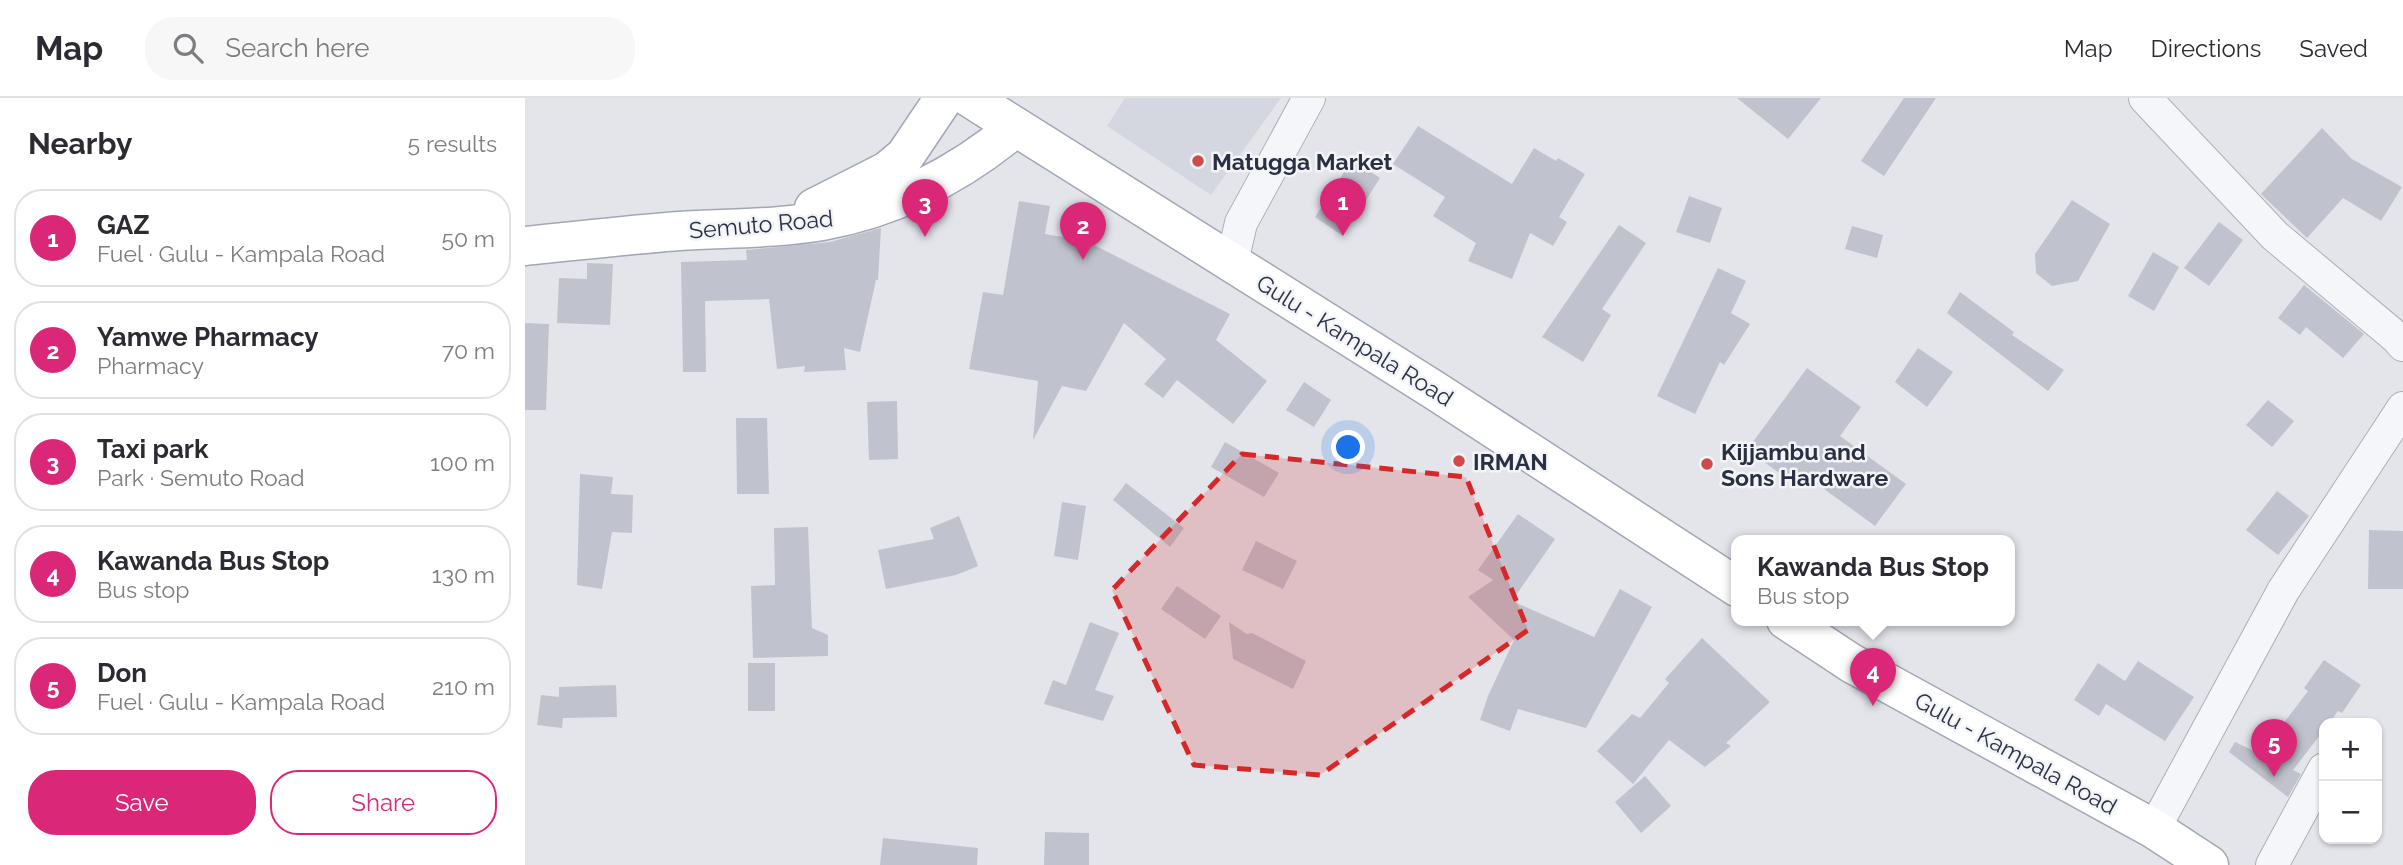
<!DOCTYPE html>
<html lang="en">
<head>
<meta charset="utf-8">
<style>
  :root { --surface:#fff; --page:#f7f7f7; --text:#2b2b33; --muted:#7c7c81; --line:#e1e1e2; --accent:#db2777 }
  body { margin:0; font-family:Raleway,sans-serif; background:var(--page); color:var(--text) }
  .controls { position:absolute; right:21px; bottom:21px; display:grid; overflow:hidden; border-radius:14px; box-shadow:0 2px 5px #0004 }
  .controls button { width:63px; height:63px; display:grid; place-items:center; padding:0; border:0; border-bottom:2px solid var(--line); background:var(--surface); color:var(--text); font:35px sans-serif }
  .you { position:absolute; left:824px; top:350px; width:24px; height:24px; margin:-18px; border:5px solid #fff; border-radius:50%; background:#1a73e8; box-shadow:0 0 0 10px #1a73e833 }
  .badge { display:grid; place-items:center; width:46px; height:46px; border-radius:50%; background:var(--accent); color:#fff; font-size:23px; font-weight:700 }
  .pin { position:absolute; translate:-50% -58px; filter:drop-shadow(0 2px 4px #0008) }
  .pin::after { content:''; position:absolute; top:37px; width:24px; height:21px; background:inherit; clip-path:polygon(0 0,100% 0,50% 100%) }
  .popup { position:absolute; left:1206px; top:437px; width:284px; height:91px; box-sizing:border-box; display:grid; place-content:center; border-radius:14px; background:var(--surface); filter:drop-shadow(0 2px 5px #0005); font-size:23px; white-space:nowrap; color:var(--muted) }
  .popup b { font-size:26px; color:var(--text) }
  .popup::after { content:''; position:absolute; left:50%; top:100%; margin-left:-14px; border:14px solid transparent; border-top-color:var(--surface) }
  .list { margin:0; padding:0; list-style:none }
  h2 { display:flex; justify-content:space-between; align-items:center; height:91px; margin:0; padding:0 28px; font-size:30px }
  h2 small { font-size:23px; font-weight:400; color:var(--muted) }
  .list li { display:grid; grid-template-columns:46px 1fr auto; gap:21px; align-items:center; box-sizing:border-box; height:98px; margin:0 14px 14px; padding:0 14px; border:2px solid var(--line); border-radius:28px }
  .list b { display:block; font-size:26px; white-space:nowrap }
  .list p { margin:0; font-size:23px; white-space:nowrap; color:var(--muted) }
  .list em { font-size:23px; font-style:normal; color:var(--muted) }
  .actions { display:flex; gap:14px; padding:21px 28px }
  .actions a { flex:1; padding:16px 0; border:2px solid var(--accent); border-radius:28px; text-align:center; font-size:24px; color:var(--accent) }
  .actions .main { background:var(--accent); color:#fff }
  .icon { flex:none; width:38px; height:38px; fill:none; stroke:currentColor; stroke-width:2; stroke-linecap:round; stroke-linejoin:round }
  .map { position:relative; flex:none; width:1878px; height:767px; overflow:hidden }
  header { display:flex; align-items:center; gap:42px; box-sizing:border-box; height:98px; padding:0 35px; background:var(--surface); border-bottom:2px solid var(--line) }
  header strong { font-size:33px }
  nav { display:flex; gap:38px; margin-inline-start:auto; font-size:24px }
  .search { width:490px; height:63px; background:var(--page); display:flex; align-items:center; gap:18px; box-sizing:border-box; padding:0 24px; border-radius:28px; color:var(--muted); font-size:26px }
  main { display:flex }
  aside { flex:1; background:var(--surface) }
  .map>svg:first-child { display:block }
  .built { fill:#d5d7e0 }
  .building { fill:#c0c3cd }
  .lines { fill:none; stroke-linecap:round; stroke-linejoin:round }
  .minor-casing { stroke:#acafb9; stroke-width:34 }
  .major-casing { stroke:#a2a7b6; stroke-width:41 }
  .minor { stroke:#f5f6f9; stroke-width:32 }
  .major { stroke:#fff; stroke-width:38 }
  .marked { fill:#d62828; fill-opacity:0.2; stroke:#d62828; stroke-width:5; stroke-dasharray:14 9; stroke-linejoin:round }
  .poi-dot { fill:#ce4a4b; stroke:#f2f4f8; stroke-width:2.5 }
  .labels { text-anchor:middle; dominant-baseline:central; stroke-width:5; stroke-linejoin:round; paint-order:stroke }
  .poi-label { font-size:23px; font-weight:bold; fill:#2a3043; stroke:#f2f4f8; text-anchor:start }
  .street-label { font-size:23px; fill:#2a3043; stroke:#f2f4f8 }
</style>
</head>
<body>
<header>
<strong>Map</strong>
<div class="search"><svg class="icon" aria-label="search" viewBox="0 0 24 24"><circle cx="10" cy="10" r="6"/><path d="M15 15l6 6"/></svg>Search here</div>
<nav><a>Map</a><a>Directions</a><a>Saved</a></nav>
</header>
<main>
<aside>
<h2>Nearby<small>5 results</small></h2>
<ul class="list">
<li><span class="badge">1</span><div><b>GAZ</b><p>Fuel · Gulu - Kampala Road</p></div><em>50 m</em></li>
<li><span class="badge">2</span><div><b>Yamwe Pharmacy</b><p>Pharmacy</p></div><em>70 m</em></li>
<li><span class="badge">3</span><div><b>Taxi park</b><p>Park · Semuto Road</p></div><em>100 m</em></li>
<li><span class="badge">4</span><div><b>Kawanda Bus Stop</b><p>Bus stop</p></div><em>130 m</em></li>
<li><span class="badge">5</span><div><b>Don</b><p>Fuel · Gulu - Kampala Road</p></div><em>210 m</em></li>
</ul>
<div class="actions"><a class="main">Save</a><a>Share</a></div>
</aside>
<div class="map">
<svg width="1878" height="767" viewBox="0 0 1878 767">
  <rect width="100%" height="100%" fill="#e3e5eb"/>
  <path class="built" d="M600,0H756L686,97L582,28Z"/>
  <path class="building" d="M1212,0H1296L1263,41Z
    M1379,0H1411L1359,78L1336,63Z
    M893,28L987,86L1009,50L1031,63L1033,60L1060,76L1034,119L1042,124L1028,148L1005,135L987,181L943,163L951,145L908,118L920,99L868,66Z
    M1797,30L1827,61L1877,89L1856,123L1818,100L1782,140L1736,96Z
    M827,62L855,80L818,138L790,119Z
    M1164,98L1197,110L1185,145L1151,134Z
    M1547,102L1585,126L1553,183L1527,188L1511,175L1510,156Z
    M494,103L525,108L520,136L561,143L705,216L691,242L742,283L708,326L652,282L638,300L619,286L641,261L599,225L561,293L537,288L508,342L513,283L444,271L458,194L478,197Z
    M1694,124L1718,142L1684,188L1659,170Z
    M1094,127L1121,145L1077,211L1086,217L1058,264L1017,239Z
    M1327,128L1358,137L1352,160L1320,151Z
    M356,130L353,182H351L335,254L319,250L321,272L279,274L280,268L252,271L244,201L180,203L181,274H158L156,164L222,162L221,152L305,144Z
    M1628,154L1654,169L1629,213L1603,198Z
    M62,165L88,166L85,227L32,225L34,180L62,181Z
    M1193,170L1221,183L1206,215L1225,226L1199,267L1195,264L1170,316L1132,298Z
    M1779,187L1839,236L1818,260L1781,229L1775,237L1753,220Z
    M1435,194L1489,234L1487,237L1539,272L1523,293L1422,215Z
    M0,225L24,226L21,312H0Z
    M1393,250L1428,274L1402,309L1370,284Z
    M1282,270L1336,309L1315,338L1381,386L1350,428L1284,380L1276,390L1222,352Z
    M779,284L806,302L789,329L761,312Z
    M1743,302L1769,323L1747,349L1721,327Z
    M372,303L373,361L344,362L342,304Z
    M211,320H242L244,396H212Z
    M700,344L754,375L739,399L686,369Z
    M55,376L88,379L86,396L108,397L107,435L87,434L77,491L52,487Z
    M601,385L659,430L645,449L588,402Z
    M1752,393L1784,418L1753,457L1721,432Z
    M537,404L561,408L553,462L529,458Z
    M993,416L1030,441L987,503L1069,539L1095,491L1127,509L1061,630L993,611L985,633L955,622L963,598L989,542L943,499L968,482L953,472Z
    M434,418L453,468L431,477L361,491L353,452L409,441L405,430Z
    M283,429L287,530L303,537V558L228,560L226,488L250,487L249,430Z
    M1844,432L1878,433V491H1843Z
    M731,443L772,463L758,491L717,472Z
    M652,488L696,518L680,541L636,511Z
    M565,524L594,535L570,592L589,598L578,623L519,606L528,582L541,587Z
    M704,524L722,536L727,535L781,563L768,591L708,561Z
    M1177,540L1245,604L1201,645L1206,648L1180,669L1144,642L1108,686L1072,653L1107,616L1115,620L1144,585L1140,581Z
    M1799,562L1836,587L1817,615L1813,613L1804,625H1799V632L1768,672L1776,676L1763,699L1704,654L1710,644L1735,656L1783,593L1779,590Z
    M1613,563L1669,599L1640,643L1581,606L1574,618L1549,602L1573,565L1600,583Z
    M223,565H250V613H223Z
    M91,587L92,619L38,620L37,630L12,627L16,597L34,599V589Z
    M1120,678L1146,708L1116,735L1090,704Z
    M520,734L564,735V767H519Z
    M358,740L453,750L452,767H355Z"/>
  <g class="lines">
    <g class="minor-casing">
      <path id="minor" d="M1620,0L1750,138L1872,240L1878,247
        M707,164L716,125L784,0
        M1629,731L1758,493L1878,310
        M1747,767L1799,671"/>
    </g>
    <g class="major-casing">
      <path id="major" d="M445,0L909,292L1212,489
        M289,110L362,73L380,58L419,0
        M0,148C51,143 102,137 154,133C201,130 250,131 297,123C369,110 435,76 491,29
        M1261,522L1326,565L1629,731L1684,767"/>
    </g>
    <use href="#minor" class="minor"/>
    <use href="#major" class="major"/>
  </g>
  <path class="marked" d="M717,356L941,379L1003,532L795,677L669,667L587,492Z"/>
  <g class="poi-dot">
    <circle cx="673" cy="63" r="7"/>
    <circle cx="934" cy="363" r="7"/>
    <circle cx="1182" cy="366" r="7"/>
  </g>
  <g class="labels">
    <g class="poi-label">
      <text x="687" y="63">Matugga Market</text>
      <text x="1196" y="353">Kijjambu and<tspan x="1196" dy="26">Sons Hardware</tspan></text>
      <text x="948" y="363">IRMAN</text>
    </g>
    <g class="street-label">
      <text transform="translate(236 126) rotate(-5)">Semuto Road</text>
      <text transform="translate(830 242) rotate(32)">Gulu - Kampala Road</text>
      <text transform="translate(1491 655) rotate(29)">Gulu - Kampala Road</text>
    </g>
  </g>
</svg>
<div class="controls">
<button>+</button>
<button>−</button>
</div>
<div class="you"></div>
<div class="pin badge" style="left:818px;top:138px">1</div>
<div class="pin badge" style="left:558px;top:162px">2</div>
<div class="pin badge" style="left:400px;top:139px">3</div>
<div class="pin badge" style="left:1348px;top:608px">4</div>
<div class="popup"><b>Kawanda Bus Stop</b>Bus stop</div>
<div class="pin badge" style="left:1749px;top:679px">5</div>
</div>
</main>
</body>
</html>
